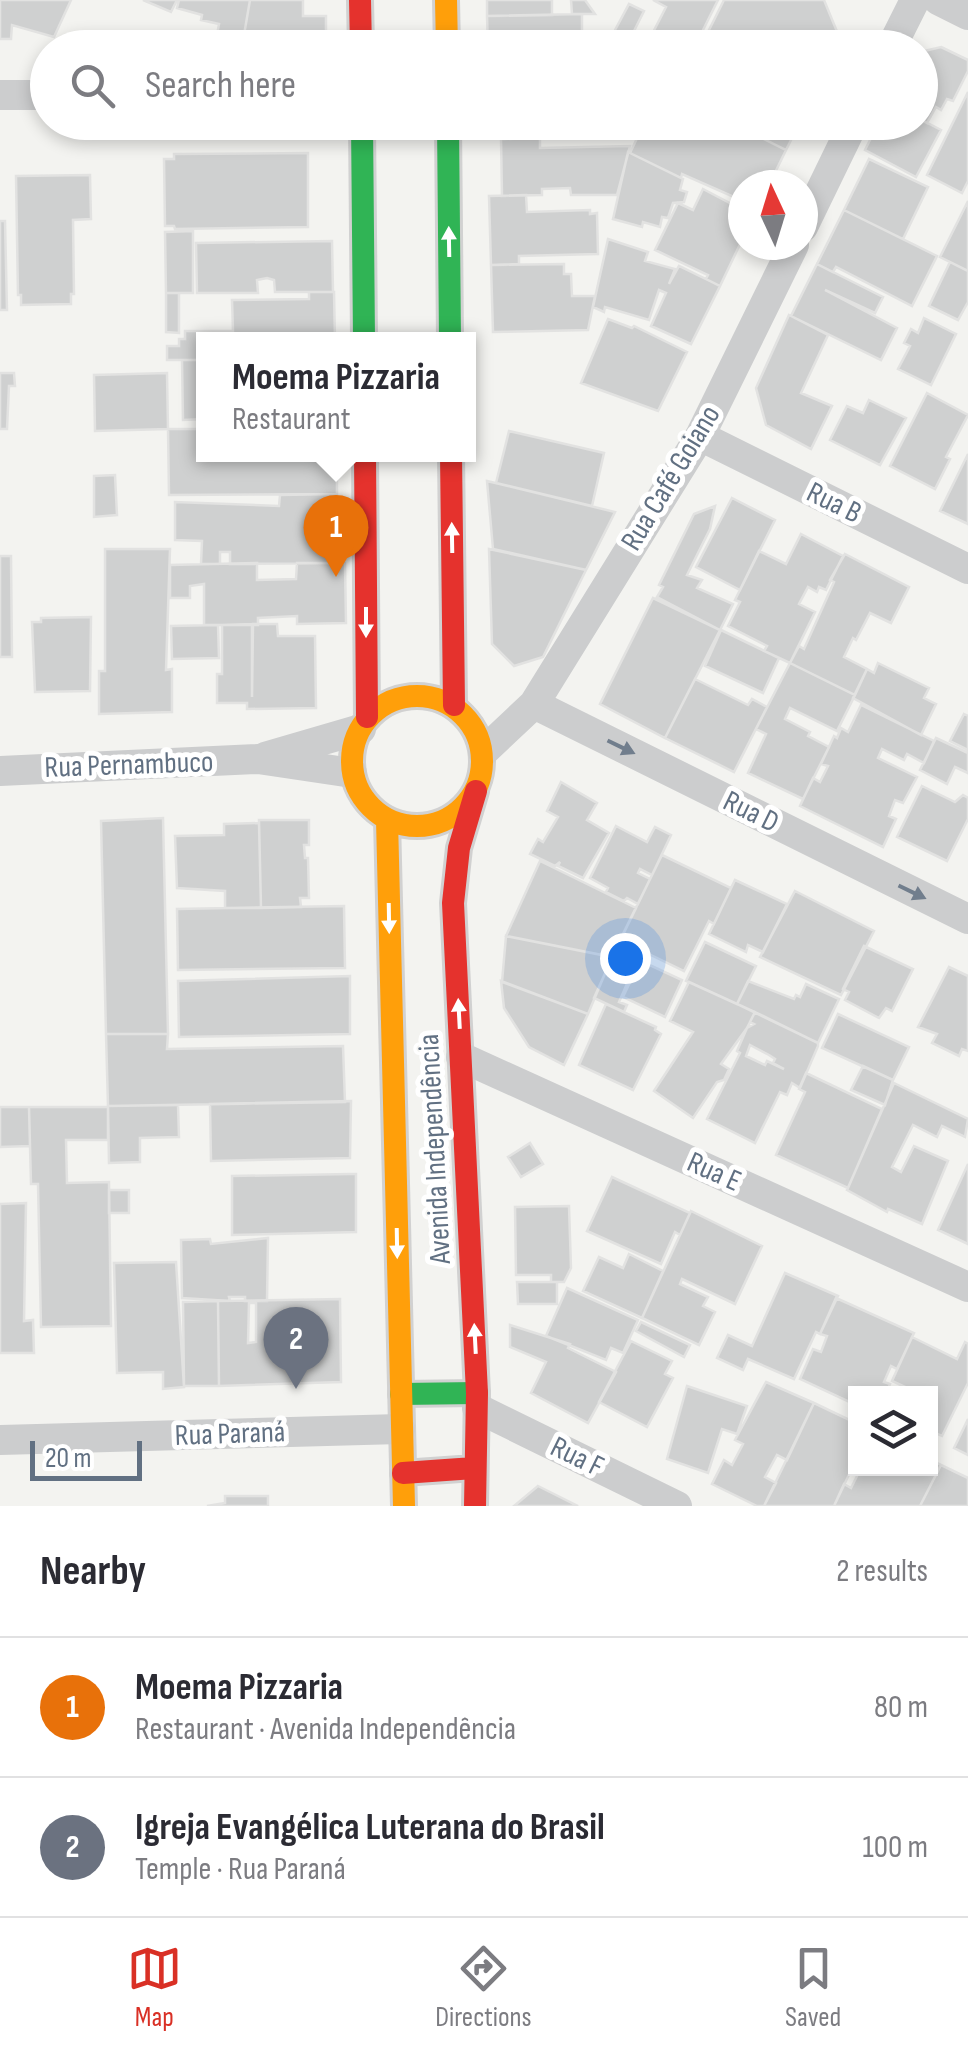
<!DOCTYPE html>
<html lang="en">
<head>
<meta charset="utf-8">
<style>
  :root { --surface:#fff; --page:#f7f7f7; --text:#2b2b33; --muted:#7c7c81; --line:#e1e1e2; --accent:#d93025 }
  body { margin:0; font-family:"Sofia Sans Condensed",sans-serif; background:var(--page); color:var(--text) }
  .controls { position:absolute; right:30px; bottom:30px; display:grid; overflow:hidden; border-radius:0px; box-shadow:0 5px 15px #0003 }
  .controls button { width:90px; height:90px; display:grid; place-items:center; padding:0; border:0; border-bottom:2px solid var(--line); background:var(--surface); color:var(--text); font:50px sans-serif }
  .compass { position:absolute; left:728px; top:170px; width:90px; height:90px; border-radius:50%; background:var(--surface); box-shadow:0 5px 15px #0003; rotate:356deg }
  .scale { position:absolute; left:30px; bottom:25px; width:112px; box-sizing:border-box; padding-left:10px; border:5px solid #617082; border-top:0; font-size:28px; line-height:35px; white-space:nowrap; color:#617082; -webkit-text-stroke:8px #fff; paint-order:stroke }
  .you { position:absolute; left:625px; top:958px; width:35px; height:35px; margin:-25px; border:8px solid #fff; border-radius:50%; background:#1a73e8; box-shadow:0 0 0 15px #1a73e833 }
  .badge { display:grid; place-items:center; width:65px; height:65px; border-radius:50%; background:var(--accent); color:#fff; font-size:32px; font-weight:700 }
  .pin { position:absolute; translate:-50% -82px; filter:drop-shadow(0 2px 5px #0008) }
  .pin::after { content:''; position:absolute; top:52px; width:35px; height:30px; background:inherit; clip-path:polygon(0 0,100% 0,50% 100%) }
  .popup { position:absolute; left:196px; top:332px; width:280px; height:130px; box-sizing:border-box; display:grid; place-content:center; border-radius:0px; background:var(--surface); filter:drop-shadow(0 2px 8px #0005); font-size:32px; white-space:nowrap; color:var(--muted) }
  .popup b { font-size:38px; color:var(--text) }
  .popup::after { content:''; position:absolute; left:50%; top:100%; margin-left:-20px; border:20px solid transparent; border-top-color:var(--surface) }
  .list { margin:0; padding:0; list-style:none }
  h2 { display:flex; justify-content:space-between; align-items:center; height:130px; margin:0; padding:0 40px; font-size:42px }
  h2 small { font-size:32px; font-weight:400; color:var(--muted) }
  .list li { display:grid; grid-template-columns:65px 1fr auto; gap:30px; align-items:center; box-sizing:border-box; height:140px; padding:0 40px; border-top:2px solid var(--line) }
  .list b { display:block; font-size:38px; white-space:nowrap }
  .list p { margin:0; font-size:32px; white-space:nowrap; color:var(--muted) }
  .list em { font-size:32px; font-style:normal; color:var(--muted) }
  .icon { flex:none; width:55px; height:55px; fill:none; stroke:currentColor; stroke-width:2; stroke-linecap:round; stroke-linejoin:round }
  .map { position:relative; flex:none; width:968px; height:1506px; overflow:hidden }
  .search { position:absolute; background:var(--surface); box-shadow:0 5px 15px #0003; left:30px; right:30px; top:30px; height:110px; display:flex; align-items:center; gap:25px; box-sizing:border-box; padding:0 35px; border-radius:55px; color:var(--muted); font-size:38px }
  .sheet { height:410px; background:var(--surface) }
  nav { display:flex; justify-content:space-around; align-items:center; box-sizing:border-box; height:140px; border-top:2px solid var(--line); background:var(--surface); font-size:28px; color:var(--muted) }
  nav a { display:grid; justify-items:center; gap:5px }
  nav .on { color:var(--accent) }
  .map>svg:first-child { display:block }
  .building { fill:#cfd0d0; stroke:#e2e2e1; stroke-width:2.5; fill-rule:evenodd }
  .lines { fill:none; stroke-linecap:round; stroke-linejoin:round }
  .fast-casing { stroke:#d1d1d1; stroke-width:28 }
  .slow-casing { stroke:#d1d1d1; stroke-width:28 }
  .jam-casing { stroke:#d1d1d1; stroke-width:28 }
  .street { stroke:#cccdce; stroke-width:30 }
  .fast { stroke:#30b455; stroke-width:22 }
  .slow { stroke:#ff9f0a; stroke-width:22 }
  .jam { stroke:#e5322d; stroke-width:22 }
  .oneway { fill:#fff }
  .oneway2 { fill:#717e8d }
  .labels { text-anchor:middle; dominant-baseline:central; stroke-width:10; stroke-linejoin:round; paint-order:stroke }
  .street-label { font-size:30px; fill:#617082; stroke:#fff }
</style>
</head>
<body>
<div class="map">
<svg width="968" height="1506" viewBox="0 0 968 1506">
  <rect width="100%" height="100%" fill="#f3f3f0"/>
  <path class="building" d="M0,0H71L54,37L12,25L11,39H0Z
    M143,0H177L171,12Z
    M179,0H250L244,35H217L219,24L201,20L202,15L177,8Z
    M250,0H303V16H326V33L244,35Z
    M487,0H552V15L487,16Z
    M571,0H585L595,14H572Z
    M653,0H718L694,48H645L666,7Z
    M724,0H824L838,34L831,48H700Z
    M629,4L644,11L629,41L614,32Z
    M582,14V48H488L487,16Z
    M941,47L968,60V71L953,101L947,99L941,110L936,107L927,123L920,119V52Z
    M968,92V181L962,193L927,175Z
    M920,119L941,130L916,177L865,150L879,122H920Z
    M506,122H567V137L506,139Z
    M575,122H625V135L576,137Z
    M635,122H690L704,129L707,122H729L786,150L769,185H743V201L682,174L681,178L630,153L640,132L633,129Z
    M729,122H800L786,150Z
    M540,138V148L630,146L617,195H571L570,188L542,189V195L502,196L501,139Z
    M628,152L683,179L680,190L687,192L684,202L673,203L668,218L662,217L660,227L643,222L642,227L613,219Z
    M308,153V227L175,229L174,226H165L164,159H174V154Z
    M869,159L928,187L903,239L844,210Z
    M90,175L91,219L73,220L74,294H71V304L21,305V295H18L16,176Z
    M703,189L743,210V238L720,286L706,279L708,275L655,250L678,203L693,210Z
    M526,195L527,212L590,210V214L597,213L598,254L519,256V264L491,265L489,196Z
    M968,201V271L940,257Z
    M844,210L937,256L912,306L836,267L833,272L817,264Z
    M0,221H5L7,310H0Z
    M193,231V293H166L165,232Z
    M608,239L648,252L645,261L675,269L669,284L679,266L720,286L691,344L651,326L666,293L659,290L649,320L605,307L604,312L593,307Z
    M332,241L333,292H275L274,280L267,278L257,280L258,293H197L196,243Z
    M950,262L968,271V302L958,320L929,306Z
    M564,264V274H571L572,296H595L588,330L493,332L491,265Z
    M817,264L883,297L875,313L825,290L897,328L881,360L791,316Z
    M309,292H334L335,340H204V360H167V346H179V339H185V331H233L232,300L309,299Z
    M166,293H179V333L166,332Z
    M789,315L828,335L801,393L832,406L811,449L766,425L756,388Z
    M924,318L956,334L931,385L898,369L910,346L904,343L911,329L918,333Z
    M608,319L632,328L634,326L687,352L658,411L581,383Z
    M182,360H204V419L183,420Z
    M0,373H14L15,386H9L7,429H0Z
    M167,373L168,429L95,431L94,375Z
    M927,393L968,415L946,457L950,459L935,489L890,466Z
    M869,400L906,418L880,465L830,440L847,406L863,413Z
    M168,429H204V454H337V494L169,495Z
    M509,431L604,453L592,506L496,483Z
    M968,454V524L940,511Z
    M115,475L117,515L94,517V476Z
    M487,481L615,512L586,570L493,549Z
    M337,494L338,563L230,564V552H220V564H201L202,541L175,540V502L279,506L280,495Z
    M732,498L775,520L740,590L696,567Z
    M715,506L710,529L687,575L702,580L697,588L733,604L720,630L657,597L663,587L659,585L694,514Z
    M801,534L843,556L826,590L819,587L817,592L808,587L799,604L815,612L790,663L764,651L767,646L728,626L740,602L735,600L759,551L786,564Z
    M105,549H170L166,670L172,669V712L99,714V671H105Z
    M489,549L586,570L543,657L514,666L492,644Z
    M845,554L909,587L891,623L870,613L856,640L853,638L844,657L867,669L855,695L790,663L799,646L804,649L834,582L830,580Z
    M0,556H11L12,657H0Z
    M257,563V580L296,579L297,563H345L346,623L297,624V616L258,618V625H204V584L190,586V598H170V565Z
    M653,598L720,630L665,738L600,704Z
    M91,617L90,691L35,692L32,622H41V618Z
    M252,624V697L253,624H277L278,636H315L316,708L247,709V703H217V674H222V625Z
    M218,625L219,658L172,659L171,626Z
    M721,630L779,658L763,693L705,666Z
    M790,663L855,695L837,731L790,708L785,719L810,732L808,736L829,747L803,799L748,773L766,734L756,729Z
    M878,663L929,688L924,698L936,704L921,735L853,698L867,669L874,673Z
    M695,679L748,705L752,699L767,707L734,772L665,738Z
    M861,705L934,741L924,763L907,754L904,760L882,749L878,758L917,777L903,803L895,800L889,816L896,819L883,847L800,806L813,778L820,782L828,766L821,764L834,736L837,738L841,728L848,732Z
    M964,714L968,716V750L950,741Z
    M936,738L968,753V773L955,767L947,784L920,770Z
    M561,782L597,803L587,820L609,833L583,878L558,866L560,862L555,866L530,854L538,839L543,842L558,817L547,811Z
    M922,786L955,802L963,795L968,798V819L947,861L897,837Z
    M163,818L168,1034H106L101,821Z
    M259,820H309V845H304L305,858H308L309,898H300L301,907L261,908Z
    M259,823L261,908H225V891L177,888L175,836L224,835V824Z
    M616,826L647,842L655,827L671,835L652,875L640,869L638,873L650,879L638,904L627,898L624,901L606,892L608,888L590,878Z
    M662,855L731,888L714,924L709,921L684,971L620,940Z
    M540,861L636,908L612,957L506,936Z
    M735,880L787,904L763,952L748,945L746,952L709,934Z
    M795,891L874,931L841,995L760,957Z
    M344,906L345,968L178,970L177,909Z
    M506,936L612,957L588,1014L502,982Z
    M705,942L756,966L737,1004L686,981Z
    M864,946L913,969L892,1011L886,1008L879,1018L845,1000L849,992L843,989Z
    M626,954L682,980L665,1017L623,997L633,976L619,970Z
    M608,967L630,977L619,1002L627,1005L624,1012L594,998Z
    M949,967L968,976V1051L962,1049L959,1056L932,1043L937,1034L918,1027Z
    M350,976V1034L179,1037L178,981Z
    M501,981L588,1014L564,1065L529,1047L504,1008Z
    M748,981L794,999L796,995L800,997L806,984L839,999L818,1043L737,1004Z
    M689,982L755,1012L747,1028L721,1064L729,1069L724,1080L717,1082L693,1118L654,1091L693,1032L670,1021Z
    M606,1004L656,1027L655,1030L661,1034L633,1090L579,1065Z
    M755,1012L818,1043V1046L800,1088L792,1083L787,1095L780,1092L755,1143L707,1119L740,1053L737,1051L747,1028L754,1024L750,1022ZM750,1045L769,1055L775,1059L773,1063L784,1069L767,1061L765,1065L746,1056Z
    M838,1014L909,1047L893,1080L822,1048Z
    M106,1034H168L167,1049L343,1046L345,1102L108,1106Z
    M863,1066L893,1080L885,1105L851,1090Z
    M806,1073L882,1109L848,1188L776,1155L805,1092L799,1089Z
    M894,1083L968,1119L965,1137L942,1126L937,1137L913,1125L892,1167L901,1172L914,1146L948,1161L922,1224L888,1209L887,1212L847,1190Z
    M351,1101L350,1158L211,1161L210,1104Z
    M178,1105L179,1137L140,1138V1162L109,1163L108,1106Z
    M0,1107H29L30,1146L0,1147Z
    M29,1107H108V1140H66L67,1183L109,1182L111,1326L41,1327L38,1184H31Z
    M530,1143L543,1164L521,1177L508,1157Z
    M968,1164V1244L938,1230Z
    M350,1174H356V1232L232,1235V1176Z
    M612,1177L690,1213L680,1235L675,1232L661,1264L587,1231Z
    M109,1190H129V1213H109Z
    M26,1203L24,1321L33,1320L34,1353H0V1204Z
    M569,1206L571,1268L564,1282H551V1275H516L515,1207Z
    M691,1211L762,1246L735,1304L682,1279L680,1284L708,1297L703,1306L715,1312L699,1345L642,1318Z
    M268,1238L267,1301H245V1297H229L230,1301L182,1298L181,1240L210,1239L211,1244Z
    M629,1254L663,1271L642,1318L583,1291L599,1257L623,1268Z
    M176,1262L184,1387L163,1389V1372L117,1373L114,1263Z
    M785,1273L838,1296L820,1334L816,1332L794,1379L748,1359L743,1370L717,1358L728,1335L752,1346Z
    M517,1282H557V1304H518Z
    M567,1288L638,1320L623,1353L611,1348L606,1360L546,1336Z
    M836,1298L914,1333L897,1369L891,1366L884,1382L890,1384L886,1394H856V1405L800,1379L813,1349L821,1352L827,1336L820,1334Z
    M340,1299L341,1382L219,1386L218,1301ZM249,1303H256V1342L248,1343ZM290,1319H304V1332H290Z
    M218,1301L219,1386H184L183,1302Z
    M641,1322L690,1345L684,1357L636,1331Z
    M510,1325L570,1344L568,1348L616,1372L588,1423L531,1393L546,1362L510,1347Z
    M912,1337L957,1359L965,1342L968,1344V1383L942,1436L930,1431V1394H902L905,1387L892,1381Z
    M631,1341L672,1361L665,1374L673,1378L647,1427L599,1402Z
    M766,1382L814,1403L787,1460L777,1455L765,1477L776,1483L764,1506H757L712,1484L724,1460L732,1465L743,1444L735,1440Z
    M687,1386L747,1406L737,1434L722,1429L708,1473L667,1459Z
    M814,1403L856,1423V1460L834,1506H764Z
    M968,1419V1455L954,1448Z
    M930,1459L941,1465L920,1506H834L844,1484L851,1488L861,1468H930Z
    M941,1465L968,1478V1506H920Z
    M538,1486L578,1506H514Z
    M225,1496H268V1506H207L225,1503Z"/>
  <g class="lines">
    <g class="fast-casing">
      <path id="fast" d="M362,122L364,340
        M448,122L450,340
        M401,1394L477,1393"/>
    </g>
    <g class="slow-casing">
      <path id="slow" d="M446,0L447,48
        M352 761a65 65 0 1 1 130 0a65 65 0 1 1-130 0Z
        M387,820L404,1506"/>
    </g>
    <g class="jam-casing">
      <path id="jam" d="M360,0L361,48
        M365,454L367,717
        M451,454L454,705
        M403,1473L474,1468
        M475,1506L477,1393L453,903L459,848L476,791"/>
    </g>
    <path class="street" d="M938,0L968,15
      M891,48L915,0
      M0,95H48
      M803,227L854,122
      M700,436L968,569
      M534,704L968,919
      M483,752L534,704L700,436L794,245
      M265,757L361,729
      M0,771L258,759L352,773
      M461,1057L968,1287
      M477,1408L677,1506
      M0,1440L400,1429"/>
    <use href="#fast" class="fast"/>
    <use href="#slow" class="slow"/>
    <use href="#jam" class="jam"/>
  </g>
  <defs><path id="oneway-solid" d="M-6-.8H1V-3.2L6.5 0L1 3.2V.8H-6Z" transform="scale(2.5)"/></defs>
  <g class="oneway">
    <use href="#oneway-solid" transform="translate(449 242) rotate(-91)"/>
    <use href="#oneway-solid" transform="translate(452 538) rotate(-91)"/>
    <use href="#oneway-solid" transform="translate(366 622) rotate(90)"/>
    <use href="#oneway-solid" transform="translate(389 918) rotate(89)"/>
    <use href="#oneway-solid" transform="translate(459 1014) rotate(-93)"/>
    <use href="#oneway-solid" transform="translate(397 1243) rotate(89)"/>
    <use href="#oneway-solid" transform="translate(475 1339) rotate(-93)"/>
  </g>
  <g class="oneway2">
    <use href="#oneway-solid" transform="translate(621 747) rotate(26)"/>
    <use href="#oneway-solid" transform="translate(912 892) rotate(26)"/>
  </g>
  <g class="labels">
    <g class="street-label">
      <text transform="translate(671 478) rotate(-59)">Rua Café Goiano</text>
      <text transform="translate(834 503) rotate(26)">Rua B</text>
      <text transform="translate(129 765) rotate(-2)">Rua Pernambuco</text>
      <text transform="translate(751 812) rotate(26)">Rua D</text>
      <text transform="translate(435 1149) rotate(-93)">Avenida Independência</text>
      <text transform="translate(714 1172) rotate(24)">Rua E</text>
      <text transform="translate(230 1434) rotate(-2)">Rua Paraná</text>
      <text transform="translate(577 1457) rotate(26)">Rua F</text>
    </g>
  </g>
</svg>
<div class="controls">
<button><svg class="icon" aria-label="layers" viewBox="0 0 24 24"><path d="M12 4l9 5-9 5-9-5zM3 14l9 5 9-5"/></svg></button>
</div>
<svg class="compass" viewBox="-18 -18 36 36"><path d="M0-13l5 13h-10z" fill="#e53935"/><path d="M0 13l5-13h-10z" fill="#7c7c81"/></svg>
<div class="scale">20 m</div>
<div class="you"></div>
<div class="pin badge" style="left:336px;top:577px;background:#e8710a">1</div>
<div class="popup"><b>Moema Pizzaria</b>Restaurant</div>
<div class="pin badge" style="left:296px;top:1389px;background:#6b7280">2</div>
<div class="search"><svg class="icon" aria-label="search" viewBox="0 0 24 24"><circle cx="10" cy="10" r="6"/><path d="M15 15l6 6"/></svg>Search here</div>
</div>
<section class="sheet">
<h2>Nearby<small>2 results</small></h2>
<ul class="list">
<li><span class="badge" style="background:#e8710a">1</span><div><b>Moema Pizzaria</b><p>Restaurant · Avenida Independência</p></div><em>80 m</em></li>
<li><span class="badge" style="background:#6b7280">2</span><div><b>Igreja Evangélica Luterana do Brasil</b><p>Temple · Rua Paraná</p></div><em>100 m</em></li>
</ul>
</section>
<nav>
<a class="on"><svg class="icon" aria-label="map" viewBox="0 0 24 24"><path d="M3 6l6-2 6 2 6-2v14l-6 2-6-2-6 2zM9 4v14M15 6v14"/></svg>Map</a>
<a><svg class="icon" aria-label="directions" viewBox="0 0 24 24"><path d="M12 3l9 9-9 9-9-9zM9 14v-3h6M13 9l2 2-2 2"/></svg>Directions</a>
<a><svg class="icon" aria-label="saved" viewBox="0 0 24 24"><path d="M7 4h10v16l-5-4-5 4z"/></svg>Saved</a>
</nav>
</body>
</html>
